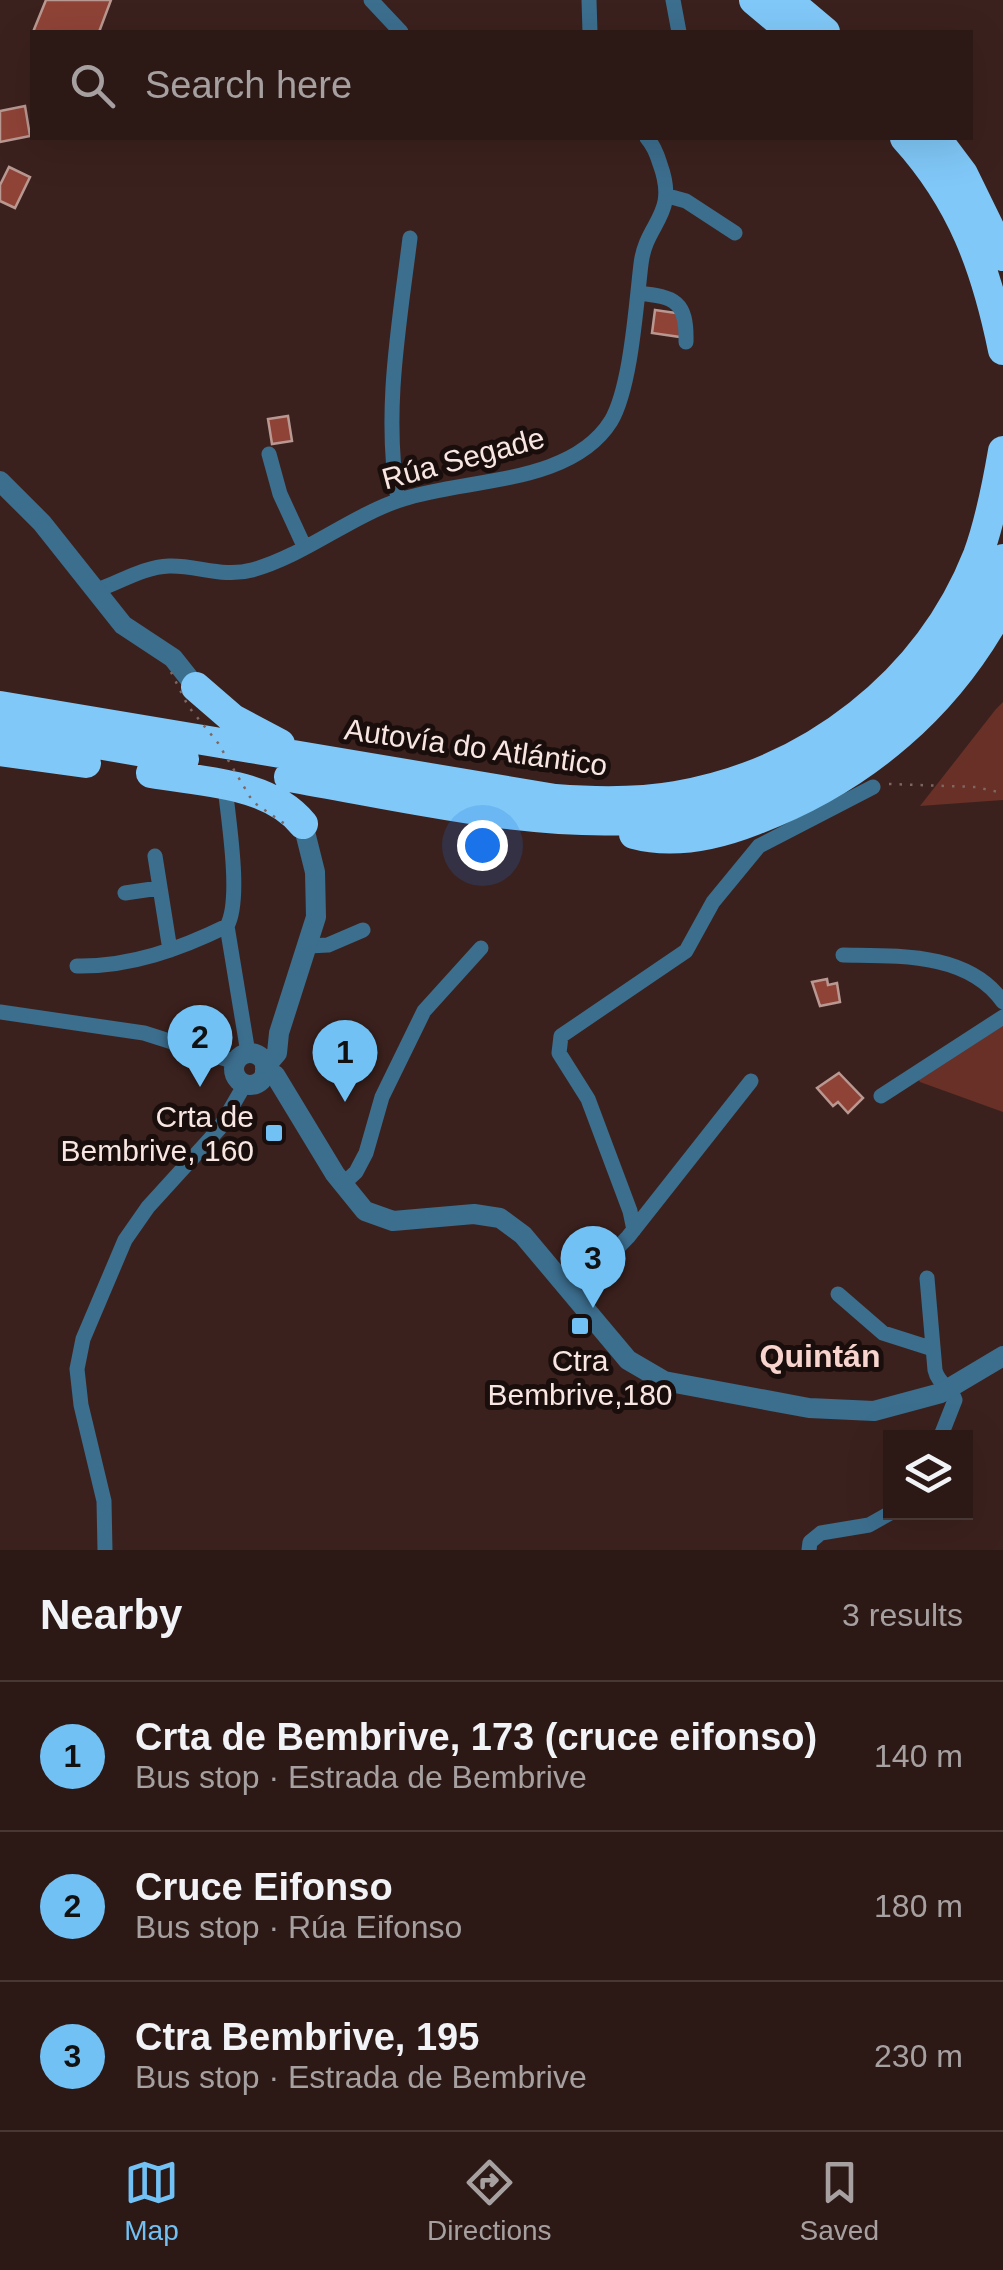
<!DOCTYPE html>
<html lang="en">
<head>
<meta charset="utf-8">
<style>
  :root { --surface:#2c1916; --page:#382623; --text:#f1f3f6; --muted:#a6a0a1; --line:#483835; --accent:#72c1f5 }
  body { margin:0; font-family:Helvetica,sans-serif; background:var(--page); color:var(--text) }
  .controls { position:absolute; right:30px; bottom:30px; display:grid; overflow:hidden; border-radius:0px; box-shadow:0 10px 40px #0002 }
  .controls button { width:90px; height:90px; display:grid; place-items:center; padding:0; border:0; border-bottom:2px solid var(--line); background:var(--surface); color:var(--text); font:50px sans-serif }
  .you { position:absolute; left:482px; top:845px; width:35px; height:35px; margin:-25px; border:8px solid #fff; border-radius:50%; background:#1a73e8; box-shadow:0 0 0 15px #1a73e833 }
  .badge { display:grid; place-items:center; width:65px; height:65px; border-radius:50%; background:var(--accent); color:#111; font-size:32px; font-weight:700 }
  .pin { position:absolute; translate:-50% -82px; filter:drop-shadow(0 2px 5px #0008) }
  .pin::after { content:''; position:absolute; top:52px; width:35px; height:30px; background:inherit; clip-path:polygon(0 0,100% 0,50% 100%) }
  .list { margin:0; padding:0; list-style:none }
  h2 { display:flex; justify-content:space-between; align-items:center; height:130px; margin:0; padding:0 40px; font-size:42px }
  h2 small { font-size:32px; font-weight:400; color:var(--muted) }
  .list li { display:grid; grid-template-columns:65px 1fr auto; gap:30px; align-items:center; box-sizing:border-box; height:150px; padding:0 40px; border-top:2px solid var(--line) }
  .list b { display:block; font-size:38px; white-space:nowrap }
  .list p { margin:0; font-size:32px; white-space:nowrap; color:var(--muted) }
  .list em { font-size:32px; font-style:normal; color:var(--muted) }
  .icon { flex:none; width:55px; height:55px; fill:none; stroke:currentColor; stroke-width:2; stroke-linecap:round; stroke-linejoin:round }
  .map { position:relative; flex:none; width:1003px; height:1550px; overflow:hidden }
  .search { position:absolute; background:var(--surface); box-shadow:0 10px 40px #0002; left:30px; right:30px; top:30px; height:110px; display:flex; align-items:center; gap:25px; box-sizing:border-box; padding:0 35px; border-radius:0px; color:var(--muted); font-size:38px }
  .sheet { height:580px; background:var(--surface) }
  nav { display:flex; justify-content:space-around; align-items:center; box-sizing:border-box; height:140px; border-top:2px solid var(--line); background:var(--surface); font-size:28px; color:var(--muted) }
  nav a { display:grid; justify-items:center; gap:5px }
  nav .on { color:var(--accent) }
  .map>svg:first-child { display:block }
  .green { fill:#683027 }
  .building { fill:#8f4337; stroke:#b99892; stroke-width:2.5 }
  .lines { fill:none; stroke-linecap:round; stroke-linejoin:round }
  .path { stroke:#7e6662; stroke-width:2.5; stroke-dasharray:2.5 8; stroke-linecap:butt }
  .minor { stroke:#3c6e8e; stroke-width:15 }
  .tertiary { stroke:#3c6e8e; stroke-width:20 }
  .motorway { stroke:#80c8f8; stroke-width:30 }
  .path-bridge { stroke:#7e6662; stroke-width:2.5; stroke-dasharray:2.5 8; stroke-linecap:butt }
  .poi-dot { fill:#72c1f5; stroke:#1a0e0c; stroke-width:4 }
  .labels { text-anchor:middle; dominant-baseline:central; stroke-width:10; stroke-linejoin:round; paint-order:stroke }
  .street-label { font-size:30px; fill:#f8e6e2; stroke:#1a0e0c }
  .poi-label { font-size:30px; fill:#f8e6e2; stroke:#1a0e0c; text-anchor:end }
  .neighbourhood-label { font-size:32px; font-weight:bold; fill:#f7d4ce; stroke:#1a0e0c }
</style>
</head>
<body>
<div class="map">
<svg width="1003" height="1550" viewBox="0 0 1003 1550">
  <rect width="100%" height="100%" fill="#3b211d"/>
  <path class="green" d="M1003,702V800L920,806L996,709Z
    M1003,1023V1112L920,1082L917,1078Z"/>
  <path class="building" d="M46,0H111L99,32H33Z
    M25,106L30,136L0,142V111Z
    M9,167L30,177L15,208L0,201V185Z
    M655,310L683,314L680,337L652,333Z
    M288,416L292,441L272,444L268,419Z
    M827,979L828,985L837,983L840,1002L820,1006L812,982Z
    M839,1073L863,1098L848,1113L838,1102L833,1106L817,1088Z"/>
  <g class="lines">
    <path class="path" d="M889,784L976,787L1003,793"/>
    <path class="minor" d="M371,0L401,32
      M589,0L590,32
      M673,0L679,32
      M668,196L686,201L735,233
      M638,293C675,297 687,301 686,342
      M269,454L280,494L304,546
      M398,500C383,412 399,326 410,238
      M97,590C121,582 143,567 169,566C197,565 223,578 252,570C304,556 350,516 403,499C467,478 571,485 611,421C631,387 636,305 641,264C646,221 679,216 660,164C657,154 654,146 647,138
      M155,856L170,950
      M125,893L159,888
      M227,926L248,1053
      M309,946L328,945L363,930
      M843,955C897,956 968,952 1003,1002
      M77,966C130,967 180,949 227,926C242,899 228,819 225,786
      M0,1012L144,1033L235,1062
      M881,1096L1003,1017
      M342,1185L356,1172L366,1153L382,1097L424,1011L481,948
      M634,1230L630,1211L588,1099L559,1053L561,1036L686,951L713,902L759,846L873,787
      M927,1278L935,1370C938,1384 951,1387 955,1400L940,1438
      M573,1294L628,1237L751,1081
      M838,1294L883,1333L930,1348
      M105,1550L104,1501L81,1405L77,1369L83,1339L125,1240L148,1207L219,1129L245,1084
      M809,1550L810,1542L821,1533L869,1525L892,1512"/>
    <path class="tertiary" d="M0,481L42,523L123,625L173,658L196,687
      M234 1069a16 16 0 1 1 32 0a16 16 0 1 1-32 0Z
      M265,1067L277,1053L279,1033L316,917L315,872L303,824
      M265,1071L275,1075L335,1174L365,1211L393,1221L474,1214L500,1218L523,1235L628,1360L664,1381L809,1408L874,1411L941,1393L1003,1356"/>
    <path class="motorway" d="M754,0L792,32
      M787,0L825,32
      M905,138C962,201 986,267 1003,350
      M936,138L963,174L1003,256
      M196,687L233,719L280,744
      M0,706L555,799C595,802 636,803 676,796C810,773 928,682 978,555C990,522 997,486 1003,451
      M0,727L184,759
      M0,751L86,763
      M151,773C201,782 269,782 303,824
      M289,777C514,816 728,881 910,696C947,659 988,610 1003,559
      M634,834C674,845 717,835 755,820C863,779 949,706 1003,603"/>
    <path class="path-bridge" d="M171,672L188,706L218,743L253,802L285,824"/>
  </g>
  <g class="poi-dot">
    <rect x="264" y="1123" width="20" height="20" rx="5"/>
    <rect x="570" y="1316" width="20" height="20" rx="5"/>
  </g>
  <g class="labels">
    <g class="street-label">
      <text transform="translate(463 458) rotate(-15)">Rúa Segade</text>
      <text transform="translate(476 747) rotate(8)">Autovía do Atlántico</text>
    </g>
    <g class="poi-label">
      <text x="254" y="1116">Crta de<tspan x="254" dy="34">Bembrive, 160</tspan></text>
      <text x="580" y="1360" text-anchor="middle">Ctra<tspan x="580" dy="34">Bembrive,180</tspan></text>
    </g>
    <g class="neighbourhood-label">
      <text x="820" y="1356">Quintán</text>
    </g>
  </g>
</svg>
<div class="controls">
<button><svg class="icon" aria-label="layers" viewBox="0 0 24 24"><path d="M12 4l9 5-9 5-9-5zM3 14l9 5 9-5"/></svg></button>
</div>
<div class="you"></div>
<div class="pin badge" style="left:345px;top:1102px">1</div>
<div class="pin badge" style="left:200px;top:1087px">2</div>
<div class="pin badge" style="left:593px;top:1308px">3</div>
<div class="search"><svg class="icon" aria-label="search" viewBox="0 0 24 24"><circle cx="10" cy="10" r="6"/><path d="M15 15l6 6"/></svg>Search here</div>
</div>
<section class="sheet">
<h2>Nearby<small>3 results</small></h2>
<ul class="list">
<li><span class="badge">1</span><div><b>Crta de Bembrive, 173 (cruce eifonso)</b><p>Bus stop · Estrada de Bembrive</p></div><em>140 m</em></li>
<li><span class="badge">2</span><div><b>Cruce Eifonso</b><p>Bus stop · Rúa Eifonso</p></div><em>180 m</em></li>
<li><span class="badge">3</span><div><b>Ctra Bembrive, 195</b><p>Bus stop · Estrada de Bembrive</p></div><em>230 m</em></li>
</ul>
</section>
<nav>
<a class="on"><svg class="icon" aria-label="map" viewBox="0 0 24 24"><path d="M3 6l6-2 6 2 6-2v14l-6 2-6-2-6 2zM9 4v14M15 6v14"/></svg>Map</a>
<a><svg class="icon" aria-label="directions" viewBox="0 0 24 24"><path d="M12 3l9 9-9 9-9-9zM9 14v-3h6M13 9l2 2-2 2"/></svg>Directions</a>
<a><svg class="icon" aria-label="saved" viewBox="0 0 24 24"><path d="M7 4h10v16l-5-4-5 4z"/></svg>Saved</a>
</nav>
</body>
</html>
